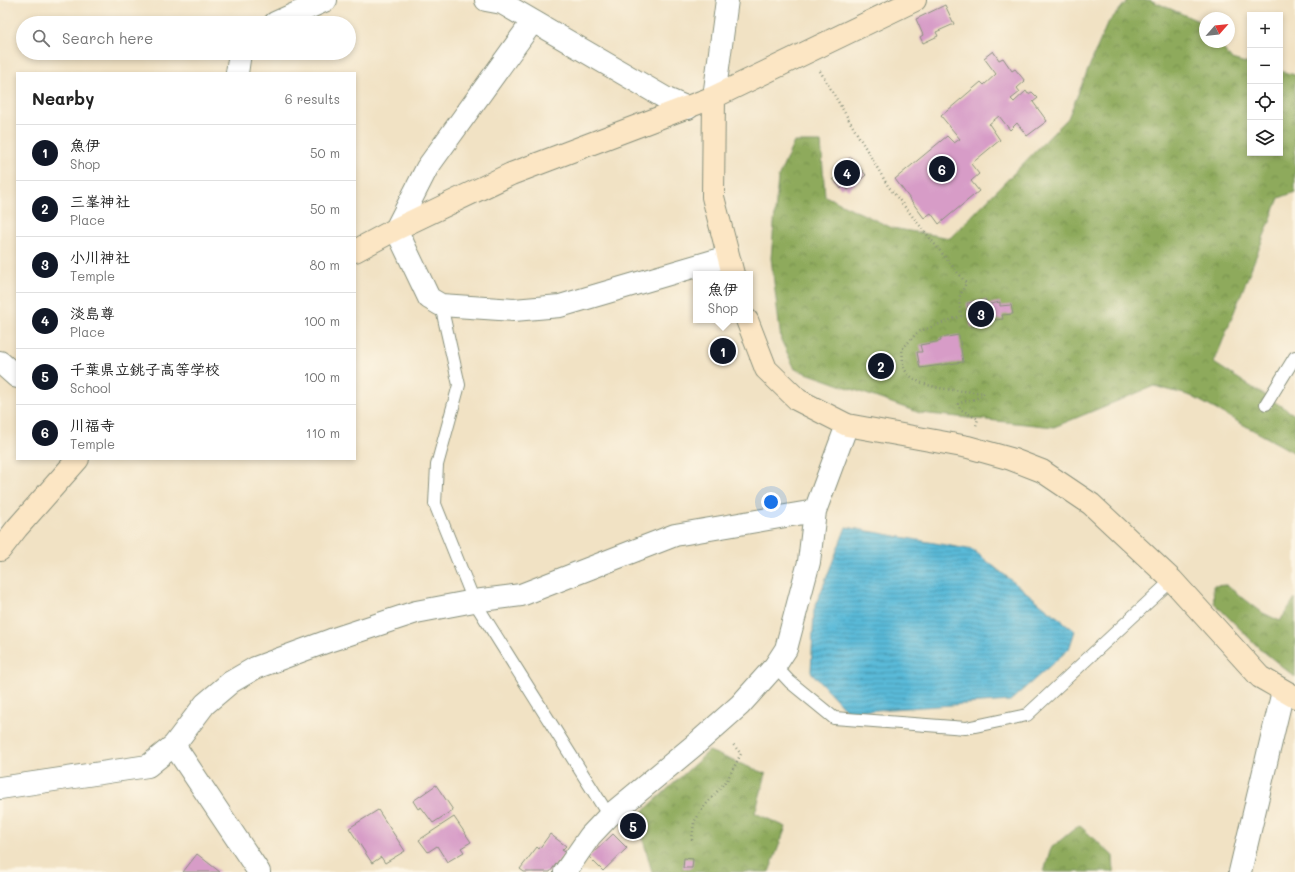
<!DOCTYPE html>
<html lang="en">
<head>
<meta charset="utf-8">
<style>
  :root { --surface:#fff; --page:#f2f2f2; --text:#222; --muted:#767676; --line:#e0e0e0; --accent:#111827 }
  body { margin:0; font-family:Mali,"Klee One",sans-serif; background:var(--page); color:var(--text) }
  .controls { position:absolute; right:12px; top:12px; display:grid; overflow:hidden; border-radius:0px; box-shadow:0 2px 6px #0003 }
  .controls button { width:36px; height:36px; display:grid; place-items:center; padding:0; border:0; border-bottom:1px solid var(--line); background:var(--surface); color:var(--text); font:20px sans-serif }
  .compass { position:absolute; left:1199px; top:12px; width:36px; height:36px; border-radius:50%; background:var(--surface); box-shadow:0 2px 6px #0003; rotate:63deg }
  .you { position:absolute; left:771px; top:502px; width:14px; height:14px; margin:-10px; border:3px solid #fff; border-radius:50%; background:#1a73e8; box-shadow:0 0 0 6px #1a73e833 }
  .badge { display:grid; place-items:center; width:26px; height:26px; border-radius:50%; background:var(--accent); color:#fff; font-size:13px; font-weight:700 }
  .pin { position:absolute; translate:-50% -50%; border:2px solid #fff; box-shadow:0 1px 4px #0006 }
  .popup { position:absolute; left:693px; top:271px; width:60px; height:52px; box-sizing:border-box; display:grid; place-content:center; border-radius:0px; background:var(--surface); filter:drop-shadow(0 1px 3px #0005); font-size:13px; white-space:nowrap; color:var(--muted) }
  .popup b { font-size:15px; color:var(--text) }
  .popup::after { content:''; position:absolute; left:50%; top:100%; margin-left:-8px; border:8px solid transparent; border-top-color:var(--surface) }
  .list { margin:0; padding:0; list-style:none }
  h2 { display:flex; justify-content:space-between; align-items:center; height:52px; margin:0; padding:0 16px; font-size:17px }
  h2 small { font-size:13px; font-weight:400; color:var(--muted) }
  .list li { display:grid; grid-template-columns:26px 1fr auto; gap:12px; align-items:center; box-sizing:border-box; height:56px; padding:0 16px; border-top:1px solid var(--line) }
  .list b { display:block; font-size:15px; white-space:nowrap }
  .list p { margin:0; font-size:13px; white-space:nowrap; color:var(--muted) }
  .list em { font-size:13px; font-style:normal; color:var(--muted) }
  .icon { flex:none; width:22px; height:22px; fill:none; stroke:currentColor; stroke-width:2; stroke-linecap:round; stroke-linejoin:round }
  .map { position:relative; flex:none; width:1295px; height:872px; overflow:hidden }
  .search { position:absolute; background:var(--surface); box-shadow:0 2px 6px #0003; left:16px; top:16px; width:340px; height:44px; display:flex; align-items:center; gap:10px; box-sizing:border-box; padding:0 14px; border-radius:22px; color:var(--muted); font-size:15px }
  .panel { position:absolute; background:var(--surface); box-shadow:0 2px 6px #0003; left:16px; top:72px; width:340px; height:388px; border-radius:0px }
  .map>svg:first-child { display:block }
  .forest { fill:url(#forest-crowns); stroke:#567448 }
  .water { fill:url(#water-rules); stroke:#3c7c86 }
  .building { fill:#d79cc7 }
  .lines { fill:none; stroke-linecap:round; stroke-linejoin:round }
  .lane-casing { stroke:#88907c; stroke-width:14 }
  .street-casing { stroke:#88907c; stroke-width:24 }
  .secondary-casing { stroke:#88907c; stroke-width:24 }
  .path { stroke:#88907c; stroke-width:2.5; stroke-dasharray:1 3; stroke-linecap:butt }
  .lane { stroke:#fff; stroke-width:12 }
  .street { stroke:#fff; stroke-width:22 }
  .secondary { stroke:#fce6c4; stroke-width:22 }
</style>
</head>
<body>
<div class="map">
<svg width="1295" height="872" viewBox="0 0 1295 872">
  <defs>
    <pattern id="forest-crowns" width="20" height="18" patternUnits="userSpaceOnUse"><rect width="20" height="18" fill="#8eaa5c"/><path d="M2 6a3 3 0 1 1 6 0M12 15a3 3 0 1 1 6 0" fill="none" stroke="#738c4d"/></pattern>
    <pattern id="water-rules" width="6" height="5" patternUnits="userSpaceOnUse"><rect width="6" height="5" fill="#5abad8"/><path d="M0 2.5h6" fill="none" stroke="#4a98b0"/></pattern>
  </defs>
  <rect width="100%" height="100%" fill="#fcf5e5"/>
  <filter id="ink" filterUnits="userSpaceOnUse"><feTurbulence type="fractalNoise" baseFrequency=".025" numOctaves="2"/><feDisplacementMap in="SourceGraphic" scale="8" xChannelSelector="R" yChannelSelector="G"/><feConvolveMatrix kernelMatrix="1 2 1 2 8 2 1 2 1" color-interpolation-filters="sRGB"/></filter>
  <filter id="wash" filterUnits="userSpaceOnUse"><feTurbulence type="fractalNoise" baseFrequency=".012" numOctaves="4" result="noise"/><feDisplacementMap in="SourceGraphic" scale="16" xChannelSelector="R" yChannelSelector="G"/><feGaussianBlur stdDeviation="0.9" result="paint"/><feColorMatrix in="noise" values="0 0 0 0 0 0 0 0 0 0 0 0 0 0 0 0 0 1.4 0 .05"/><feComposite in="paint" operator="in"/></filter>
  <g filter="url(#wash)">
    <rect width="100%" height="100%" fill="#f1e2c4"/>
    <path class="forest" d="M1128,0H1150L1203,23L1205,25V42H1218L1231,59L1250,64V153H1280V71L1295,75V192L1279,198L1214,363L1295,415V453L1191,396L1154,386L1054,427L920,413L795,369L781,340L771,258L778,178L794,142H821L825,196L892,228L950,238L1068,118L1107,24Z
      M1226,585L1263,613L1280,621L1295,598V677L1258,647L1214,603L1213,586Z
      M709,751L766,774L755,813L786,827L769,872H652L637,817Z
      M1079,825L1113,856L1114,872H1044L1051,848Z"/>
    <path class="water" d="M846,527L973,550L1075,631L1069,649L1010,701L848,712L811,672L814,610Z"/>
    <g id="blocks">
      <path class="building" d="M945,5L954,24L936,32L938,36L923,43L920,37L923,35L916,19Z
        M993,51L999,60L1003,58L1012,71L1015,69L1025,81L1017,88L1020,92L1011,99L1014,102L1026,91L1028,94L1032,92L1038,98L1033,102L1047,121L1027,136L1017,123L1010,130L999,116L989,124L1000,140L971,164L979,174L971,181L979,191L939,224L931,213L924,218L895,179L947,136L954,143L960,139L941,116L981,82L984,85L996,74L984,58Z
        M851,157L866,175L848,190L844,186L841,189L833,179L837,176L834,171Z
        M986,300V305L1000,302V306L1011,305L1013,314L1002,315L1003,319L989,321L990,324L971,327L967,303Z
        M959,335L963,362L920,368L917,352H922L920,345L941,341L940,338Z
        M436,785L453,810L433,823L421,807L418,809L413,801Z
        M378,810L405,851L385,863L381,857L372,863L349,828Z
        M454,817L471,842L461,848L464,852L447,862L437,846L428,852L419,840Z
        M550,834L566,846L562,850L565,852L550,872H524L520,869L537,847L539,849Z
        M613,834L627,848L603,871L589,857Z
        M197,854L220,872H183Z
        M684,858L693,859L692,868H683Z"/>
    </g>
  </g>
  <g filter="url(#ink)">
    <use href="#blocks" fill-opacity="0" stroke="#88907c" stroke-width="1"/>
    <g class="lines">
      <g class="lane-casing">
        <path id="lane" d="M441,305L459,385L437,465L435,504L474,601L609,816
          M1266,404L1295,357
          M775,666L790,682L834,718L966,728L1027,715L1172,580"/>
      </g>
      <g class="street-casing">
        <path id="street" d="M486,0L502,3L667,99L688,108
          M533,21L427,168L396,229L429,298L441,305L514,310L560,306L727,257
          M275,23L326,0
          M237,73L240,53
          M714,97L727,0
          M0,362L17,377
          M174,745L259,872
          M0,788L148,766L174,745L205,704L231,682L255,668L331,640L416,612L474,601L521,595L675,535L815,511
          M565,872L590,836L609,816L697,743L740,705L775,666L786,649L809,562L815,511L847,425
          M1240,872L1283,691"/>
      </g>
      <g class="secondary-casing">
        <path id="secondary" d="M714,97L713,197L733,274
          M355,251L396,229L511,174L714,97L915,0
          M747,320L766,369L798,400L847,425L968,447L1011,459L1042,471L1091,504L1172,580L1260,677L1295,697
          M0,550L17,528L78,459"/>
      </g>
      <path class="path" d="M820,71L888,186L966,283L959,298L961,316L918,332L902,349C903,355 902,365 905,370C919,391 961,390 984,393C977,401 967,399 958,404L960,409L978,419L976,426
        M692,840L694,822L703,808L727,780L741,754L732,743"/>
      <use href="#lane" class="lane"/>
      <use href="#street" class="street"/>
      <use href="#secondary" class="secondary"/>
    </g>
  </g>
</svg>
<div class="controls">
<button>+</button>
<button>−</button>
<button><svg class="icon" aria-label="locate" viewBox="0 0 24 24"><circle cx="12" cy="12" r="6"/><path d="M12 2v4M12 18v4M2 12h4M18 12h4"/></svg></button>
<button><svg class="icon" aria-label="layers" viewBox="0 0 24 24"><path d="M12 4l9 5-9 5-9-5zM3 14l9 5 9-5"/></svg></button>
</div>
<svg class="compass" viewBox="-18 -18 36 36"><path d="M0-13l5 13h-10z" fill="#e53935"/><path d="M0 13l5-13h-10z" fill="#767676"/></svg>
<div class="you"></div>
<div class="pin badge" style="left:723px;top:351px">1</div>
<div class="popup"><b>魚伊</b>Shop</div>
<div class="pin badge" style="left:881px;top:366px">2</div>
<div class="pin badge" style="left:981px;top:314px">3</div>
<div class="pin badge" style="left:847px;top:173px">4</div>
<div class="pin badge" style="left:633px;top:826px">5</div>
<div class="pin badge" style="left:942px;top:169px">6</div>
<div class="search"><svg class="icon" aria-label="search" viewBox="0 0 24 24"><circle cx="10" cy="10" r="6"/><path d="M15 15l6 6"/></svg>Search here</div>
<section class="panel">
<h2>Nearby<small>6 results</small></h2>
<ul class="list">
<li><span class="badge">1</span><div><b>魚伊</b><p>Shop</p></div><em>50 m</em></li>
<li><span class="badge">2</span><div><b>三峯神社</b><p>Place</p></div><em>50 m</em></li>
<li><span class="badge">3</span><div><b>小川神社</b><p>Temple</p></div><em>80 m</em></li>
<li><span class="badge">4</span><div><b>淡島尊</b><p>Place</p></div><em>100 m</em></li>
<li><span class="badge">5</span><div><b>千葉県立銚子高等学校</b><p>School</p></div><em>100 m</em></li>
<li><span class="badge">6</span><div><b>川福寺</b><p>Temple</p></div><em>110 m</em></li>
</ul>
</section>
</div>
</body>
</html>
